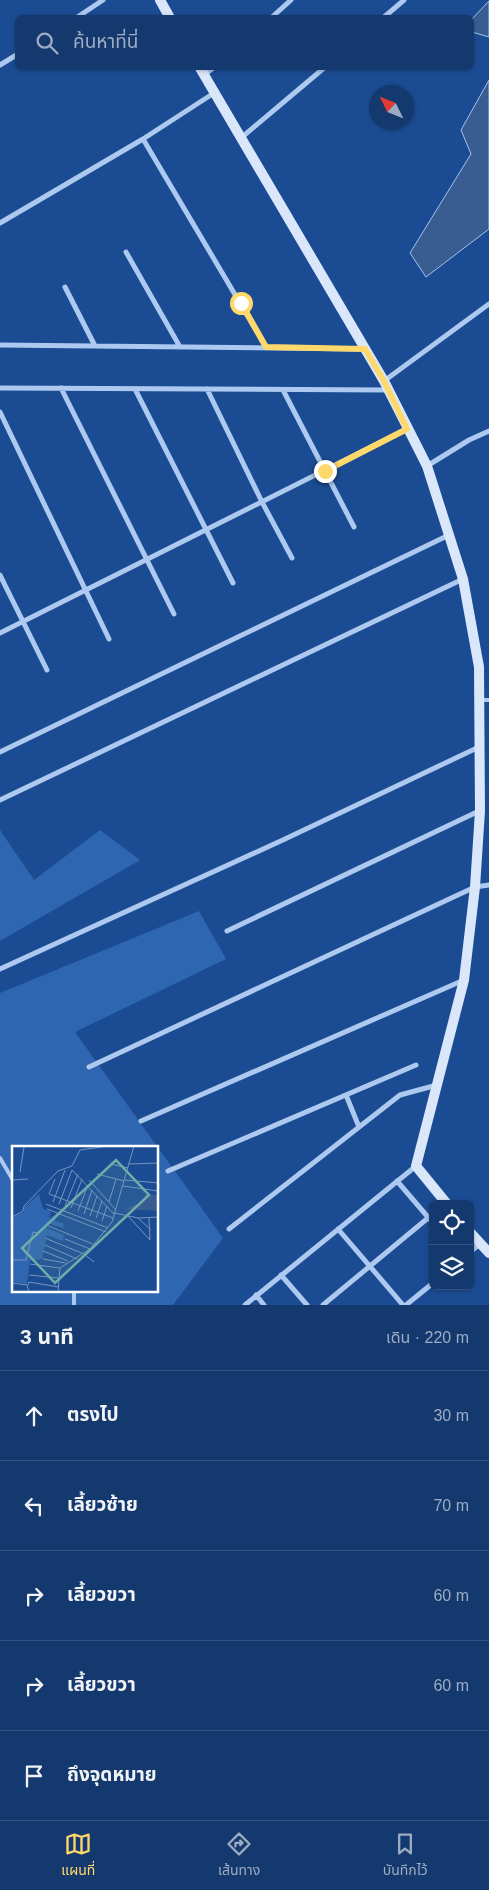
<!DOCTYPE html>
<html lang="th">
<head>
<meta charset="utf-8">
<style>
  :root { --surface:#14396e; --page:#1d4073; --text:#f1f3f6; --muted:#9dacc2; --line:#335381; --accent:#ffd86b }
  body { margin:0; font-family:Helvetica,"Noto Sans Thai",sans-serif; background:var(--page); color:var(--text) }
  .controls { position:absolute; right:15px; bottom:15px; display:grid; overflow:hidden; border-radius:8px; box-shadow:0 1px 4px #0004 }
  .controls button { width:45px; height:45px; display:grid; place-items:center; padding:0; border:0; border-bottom:1px solid var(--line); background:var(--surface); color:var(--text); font:25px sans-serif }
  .compass { position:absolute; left:369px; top:85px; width:45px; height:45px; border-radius:50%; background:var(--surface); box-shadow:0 1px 4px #0004; rotate:313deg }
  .stop { position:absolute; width:15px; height:15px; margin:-11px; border:4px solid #ffd86b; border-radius:50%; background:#fff }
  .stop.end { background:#ffd86b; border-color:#fff; box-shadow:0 1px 5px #0008 }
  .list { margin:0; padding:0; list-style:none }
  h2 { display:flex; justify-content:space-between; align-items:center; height:65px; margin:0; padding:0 20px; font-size:21px }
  h2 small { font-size:16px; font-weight:400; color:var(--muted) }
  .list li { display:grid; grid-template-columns:32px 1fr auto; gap:15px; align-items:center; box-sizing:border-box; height:90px; padding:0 20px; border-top:1px solid var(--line) }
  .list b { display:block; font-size:19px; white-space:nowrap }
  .list em { font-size:16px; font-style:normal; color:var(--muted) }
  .icon { flex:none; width:28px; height:28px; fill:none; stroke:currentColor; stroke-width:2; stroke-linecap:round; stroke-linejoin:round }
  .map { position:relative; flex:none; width:489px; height:1305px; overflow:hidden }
  .search { position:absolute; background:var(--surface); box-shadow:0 1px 4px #0004; left:15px; right:15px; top:15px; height:55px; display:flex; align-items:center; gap:12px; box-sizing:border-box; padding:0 18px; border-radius:8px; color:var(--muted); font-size:19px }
  .sheet { height:515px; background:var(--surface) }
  nav { display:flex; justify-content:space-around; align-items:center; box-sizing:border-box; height:70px; border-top:1px solid var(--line); background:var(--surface); font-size:14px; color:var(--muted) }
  nav a { display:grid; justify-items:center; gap:2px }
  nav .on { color:var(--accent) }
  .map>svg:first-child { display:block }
  .green { fill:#2e66b1; fill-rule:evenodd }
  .water { fill:#3a5d91; stroke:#a0c3f1 }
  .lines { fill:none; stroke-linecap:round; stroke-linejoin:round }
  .lane { stroke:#adc9ef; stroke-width:4 }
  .street { stroke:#adc9ef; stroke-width:5 }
  .secondary { stroke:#dae7fb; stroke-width:10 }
  .route { stroke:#ffd86b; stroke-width:6 }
  .inset-road { fill:none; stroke:#7694be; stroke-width:1 }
  .view { fill:#6fada8; fill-opacity:0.15; stroke:#6fada8; stroke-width:2.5 }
  .inset-edge { fill:none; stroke:#fff; stroke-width:2.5 }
</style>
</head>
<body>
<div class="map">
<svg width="489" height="1305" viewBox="0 0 489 1305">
  <rect width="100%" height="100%" fill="#1b4c93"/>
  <path class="green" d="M0,830L34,880L100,830L140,860L0,941Z
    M199,911L226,959L75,1032L223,1238L173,1305H0V993ZM14,1148H158V1291H14Z"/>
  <path class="water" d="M489,1V37L472,32V19Z
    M489,80V229L426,277L410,253L471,154L461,130Z"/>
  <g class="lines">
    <path class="lane" d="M480,700H489
      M0,1158L14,1182
      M74,1291V1305"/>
    <path class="street" d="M76,18L103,0
      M271,18L291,0
      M383,18L404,0
      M0,65L18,54
      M204,75L213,68
      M241,138L324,68
      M143,139L266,347
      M0,223L143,139L214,93
      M126,252L180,347
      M65,287L95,346
      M0,345L364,349
      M384,381L489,304
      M0,388L388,390
      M61,388L174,614
      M135,389L233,583
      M207,389L262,502L292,558
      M283,390L354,527
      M0,412L109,639
      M427,466L469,440L489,431
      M0,575L47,670
      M0,633L407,429
      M0,752L449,535
      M0,800L463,579
      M227,931L479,811
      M0,969L285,839L479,747
      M89,1067L475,887L489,885
      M346,1095L359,1127
      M141,1121L464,980
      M168,1171L416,1065
      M397,1181L433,1223
      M229,1229L400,1095L437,1085
      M338,1229L403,1305
      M470,1252L480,1244
      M281,1275L307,1305
      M256,1295L264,1305
      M245,1305L416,1166
      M323,1305L428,1218
      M406,1305L433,1283"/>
    <path class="secondary" d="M160,0L170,18
      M200,68L384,381L427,466L463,579L479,667L480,811L475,887L464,980L416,1166L447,1204
      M470,1232L489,1253"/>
  </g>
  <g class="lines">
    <path class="route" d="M241,303L266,347L365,349L384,381L407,429L325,471"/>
  </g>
  <g transform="translate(12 1146)">
    <rect width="146" height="146" fill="#1b4c93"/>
    <path d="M27,48L31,63L39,66L37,72L45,68L43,75L51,77L52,82L35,77L33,81L52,89L51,95L35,89L30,113L18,115L15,138L0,136V71L12,66V61Z" fill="#2e66b1"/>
    <path d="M133,49H146V65L113,63L135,54Z" fill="#3a5d91"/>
    <path class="inset-road" d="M99,18L116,22M117,18L146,17M8,26L12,1M85,28L112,35M43,33L37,48L101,72M0,34L16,33M77,34L104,64M113,34L147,37M111,40L146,45L147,38M41,56L53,24M97,56L104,33M34,58L96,82M47,58L60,24L102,68M53,60L66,28M59,62L70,33M35,63L94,86M66,65L76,39M103,67L126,72L147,71M72,68L80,44M78,70L85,50M116,70L138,94L137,72M0,71L11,65L12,60L46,25L60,20L68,4L96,0M84,72L90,55M126,72L139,84M90,75L95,60M34,79L83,99M33,92L72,108L82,116M53,93L78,103M33,99L65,113M31,105L56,115M31,113L54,117M0,114H14L21,86L26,87M18,118L48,122M17,129L47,132M0,137L15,139L17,146M16,139L17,136L47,141M46,146L48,122L78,103L100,76L122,0"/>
    <path class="view" d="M104,14L137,49L43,137L10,102Z"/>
    <rect width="146" height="146" class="inset-edge"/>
  </g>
</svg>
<div class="controls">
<button><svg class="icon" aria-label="locate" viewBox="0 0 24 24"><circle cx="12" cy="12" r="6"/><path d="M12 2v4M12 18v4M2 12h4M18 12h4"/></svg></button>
<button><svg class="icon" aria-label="layers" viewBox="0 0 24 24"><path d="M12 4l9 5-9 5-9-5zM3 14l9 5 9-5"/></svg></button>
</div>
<svg class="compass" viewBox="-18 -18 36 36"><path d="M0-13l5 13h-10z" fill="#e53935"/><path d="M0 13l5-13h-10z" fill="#9dacc2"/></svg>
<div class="stop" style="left:241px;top:303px"></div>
<div class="stop end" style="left:325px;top:471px"></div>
<div class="search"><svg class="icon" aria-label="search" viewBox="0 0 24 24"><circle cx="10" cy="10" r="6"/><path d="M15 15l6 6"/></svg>ค้นหาที่นี่</div>
</div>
<section class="sheet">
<h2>3 นาที<small>เดิน · 220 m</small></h2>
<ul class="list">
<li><svg class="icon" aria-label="ahead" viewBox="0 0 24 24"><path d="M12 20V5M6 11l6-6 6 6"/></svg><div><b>ตรงไป</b></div><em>30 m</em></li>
<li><svg class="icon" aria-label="left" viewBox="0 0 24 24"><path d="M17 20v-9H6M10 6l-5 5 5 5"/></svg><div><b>เลี้ยวซ้าย</b></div><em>70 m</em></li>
<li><svg class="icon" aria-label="right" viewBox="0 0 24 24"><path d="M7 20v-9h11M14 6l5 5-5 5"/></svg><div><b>เลี้ยวขวา</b></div><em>60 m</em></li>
<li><svg class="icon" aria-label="right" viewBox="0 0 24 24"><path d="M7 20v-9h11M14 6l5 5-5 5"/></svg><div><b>เลี้ยวขวา</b></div><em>60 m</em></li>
<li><svg class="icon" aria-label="arrive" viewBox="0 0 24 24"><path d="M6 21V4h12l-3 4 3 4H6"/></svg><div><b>ถึงจุดหมาย</b></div></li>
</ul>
</section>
<nav>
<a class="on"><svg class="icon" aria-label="map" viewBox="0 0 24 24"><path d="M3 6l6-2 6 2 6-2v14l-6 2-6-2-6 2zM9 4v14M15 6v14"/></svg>แผนที่</a>
<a><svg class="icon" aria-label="directions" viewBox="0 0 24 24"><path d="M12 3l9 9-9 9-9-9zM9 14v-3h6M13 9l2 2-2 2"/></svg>เส้นทาง</a>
<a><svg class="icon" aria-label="saved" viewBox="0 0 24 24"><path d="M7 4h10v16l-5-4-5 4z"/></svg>บันทึกไว้</a>
</nav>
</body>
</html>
